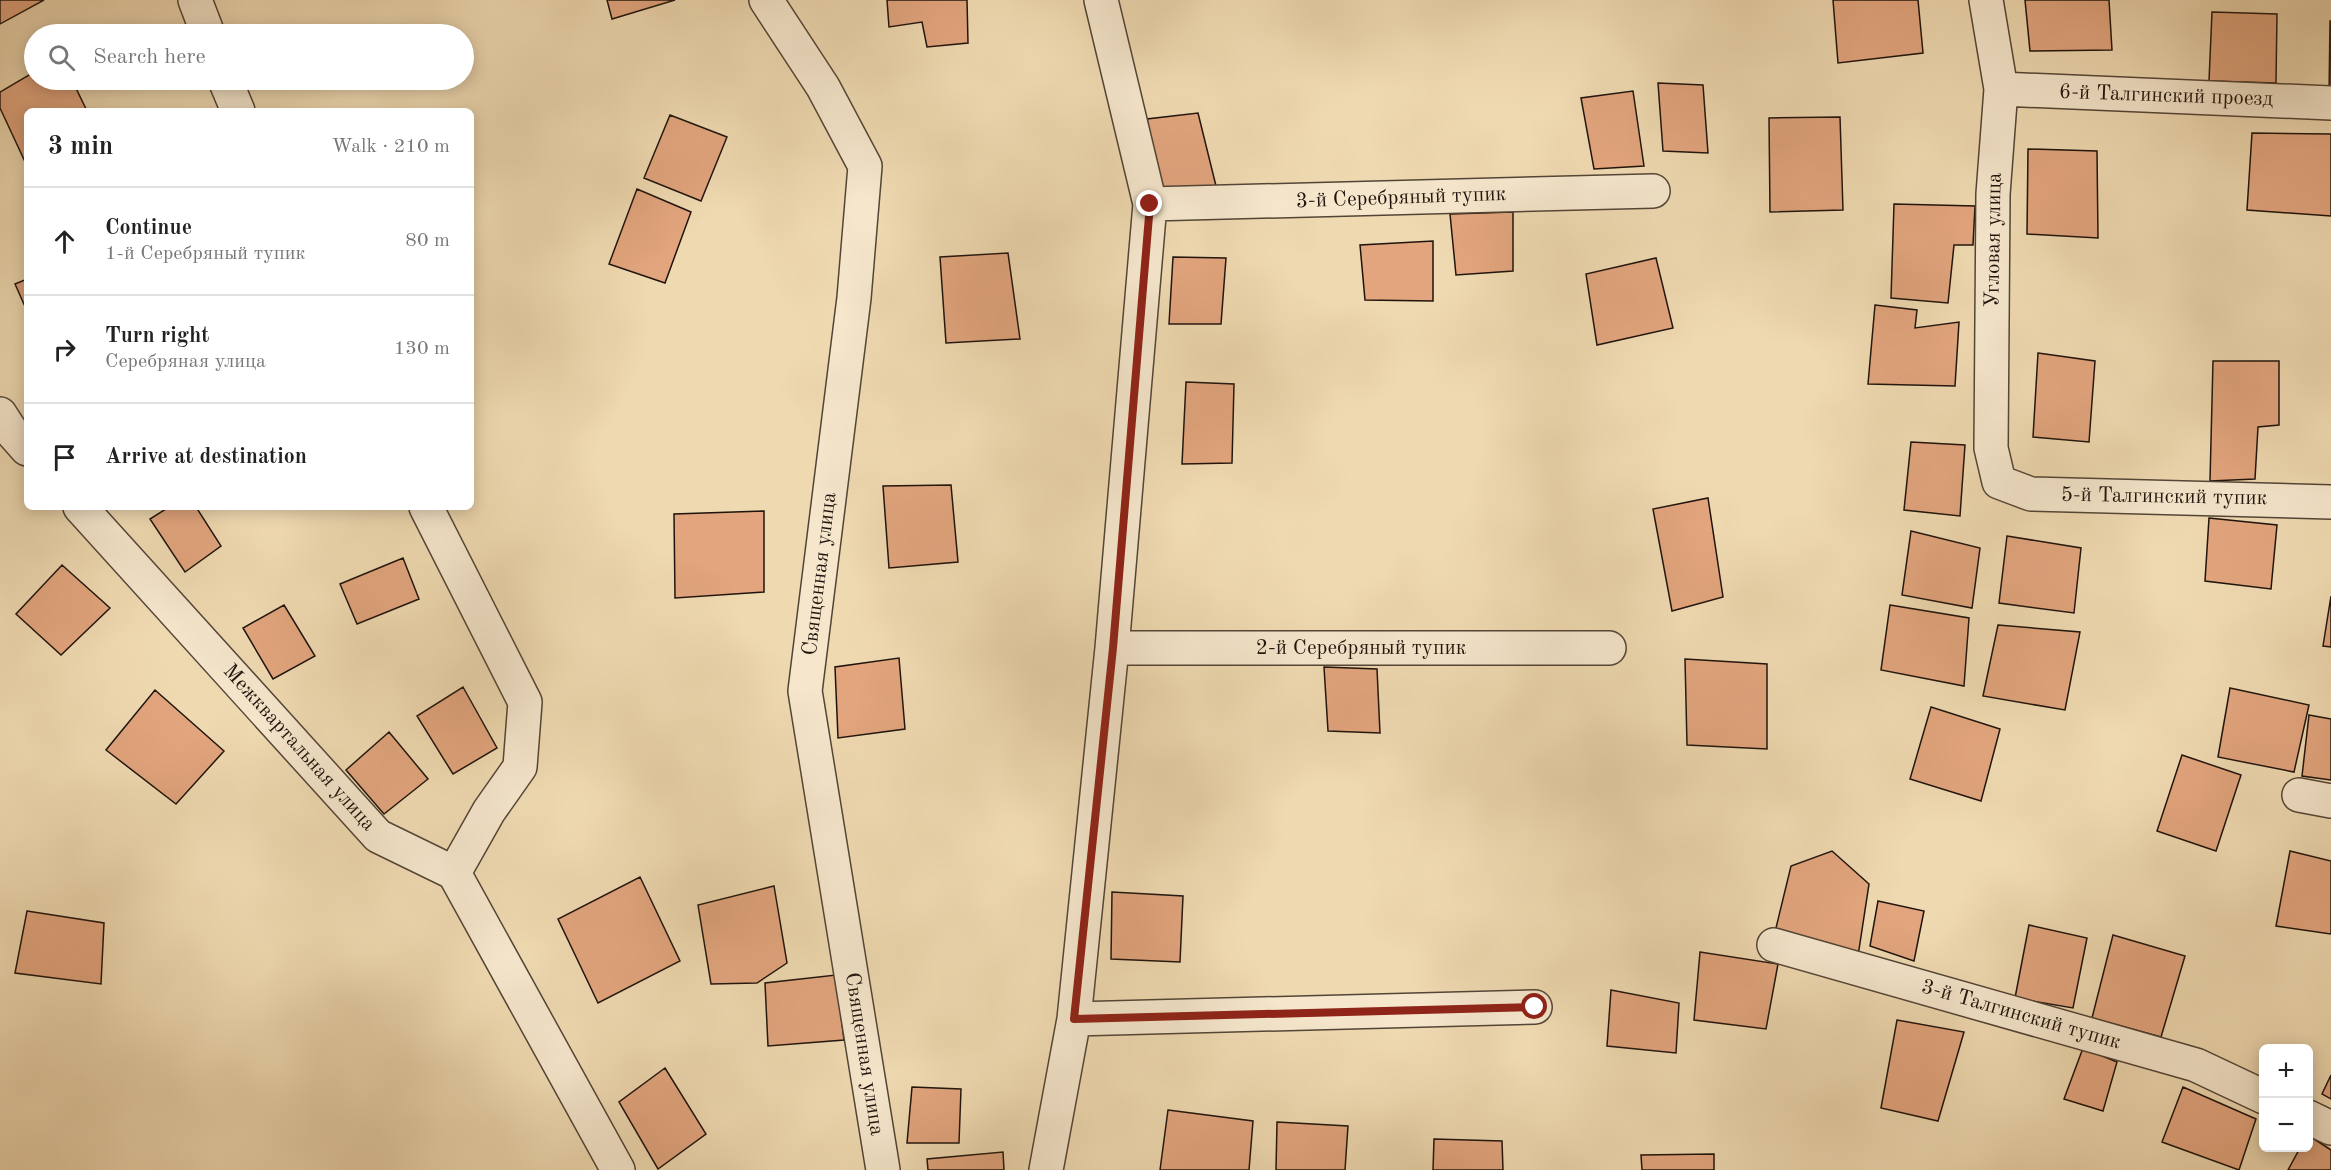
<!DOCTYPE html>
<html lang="en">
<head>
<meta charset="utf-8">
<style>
  :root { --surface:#fff; --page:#f2f2f2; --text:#222; --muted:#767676; --line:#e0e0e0 }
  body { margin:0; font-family:"Old Standard TT",serif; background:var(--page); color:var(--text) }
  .controls { position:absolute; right:18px; bottom:18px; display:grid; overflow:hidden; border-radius:9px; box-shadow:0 3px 15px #0003 }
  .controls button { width:54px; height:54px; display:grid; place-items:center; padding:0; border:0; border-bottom:2px solid var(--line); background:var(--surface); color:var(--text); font:30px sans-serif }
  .stop { position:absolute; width:18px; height:18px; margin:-14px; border:4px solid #8f2418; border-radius:50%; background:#fff }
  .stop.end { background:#8f2418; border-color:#fff; box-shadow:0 2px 6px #0008 }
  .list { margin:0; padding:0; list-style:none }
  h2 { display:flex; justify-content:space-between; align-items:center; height:78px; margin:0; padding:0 24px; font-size:26px }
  h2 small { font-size:20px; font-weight:400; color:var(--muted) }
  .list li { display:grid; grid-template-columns:39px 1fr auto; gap:18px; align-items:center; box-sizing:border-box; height:108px; padding:0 24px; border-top:2px solid var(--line) }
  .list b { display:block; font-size:22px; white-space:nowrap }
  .list p { margin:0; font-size:20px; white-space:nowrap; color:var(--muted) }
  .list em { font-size:20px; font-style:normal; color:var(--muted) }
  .icon { flex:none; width:33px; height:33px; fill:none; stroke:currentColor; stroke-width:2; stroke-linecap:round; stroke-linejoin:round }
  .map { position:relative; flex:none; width:2331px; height:1170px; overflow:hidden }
  .search { position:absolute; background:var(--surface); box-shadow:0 3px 15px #0003; left:24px; top:24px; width:450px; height:66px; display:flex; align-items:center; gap:15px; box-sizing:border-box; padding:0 21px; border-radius:33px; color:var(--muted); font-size:22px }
  .panel { position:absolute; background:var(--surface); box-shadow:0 3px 15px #0003; left:24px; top:108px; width:450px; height:402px; border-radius:9px }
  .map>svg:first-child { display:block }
  .building { fill:#e2a57e; stroke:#1f140d; stroke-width:1.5 }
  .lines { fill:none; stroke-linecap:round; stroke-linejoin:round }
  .street-casing { stroke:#534536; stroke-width:36 }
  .street { stroke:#f5e6cc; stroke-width:33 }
  .route { stroke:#8f2418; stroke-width:8 }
  .labels { text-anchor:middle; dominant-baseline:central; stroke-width:5; stroke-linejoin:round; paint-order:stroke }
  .street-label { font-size:21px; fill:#1f140d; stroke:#f5e6cc }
</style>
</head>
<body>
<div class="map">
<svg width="2331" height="1170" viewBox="0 0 2331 1170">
  <rect width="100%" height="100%" fill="#efd9b1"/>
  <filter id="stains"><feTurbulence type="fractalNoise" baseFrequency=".00333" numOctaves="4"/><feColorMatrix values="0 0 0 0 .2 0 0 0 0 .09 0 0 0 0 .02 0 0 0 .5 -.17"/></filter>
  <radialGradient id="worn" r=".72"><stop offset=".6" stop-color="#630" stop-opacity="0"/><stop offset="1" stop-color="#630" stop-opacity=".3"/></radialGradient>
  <path class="building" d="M0,0H44L0,24Z
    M607,0H675L612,19Z
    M887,0H967L968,43L927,47L922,22L889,27Z
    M1833,0H1918L1923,53L1838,63Z
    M2025,0H2109L2112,50L2030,51Z
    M2212,12L2277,14L2276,83L2209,81Z
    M2330,21H2331V96H2329Z
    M34,72V80H72L87,111H27V166L0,108V92Z
    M1658,83L1703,85L1708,153L1663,151Z
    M1633,91L1644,166L1594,169L1581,98Z
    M1198,113L1216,186L1162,196L1147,119Z
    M670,115L727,137L701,201L644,178Z
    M1840,117L1843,210L1770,212L1769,118Z
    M2252,133L2331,134V216L2247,210Z
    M2028,149L2097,151L2098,238L2027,234Z
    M637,189L691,212L665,283L609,264Z
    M1894,204L1975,206L1973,245H1954L1948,303L1891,298Z
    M1513,212V271L1456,275L1450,214Z
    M1433,241V301L1365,300L1360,245Z
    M1008,253L1020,339L946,343L940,257Z
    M1173,257L1226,258L1221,324H1169Z
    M1656,258L1673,328L1597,345L1586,274Z
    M27,279V311L15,284Z
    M1875,305L1917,310L1915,328L1959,322L1955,386L1868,384Z
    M2038,353L2095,361L2089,442L2033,437Z
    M2213,361H2279V425L2258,427L2255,479L2210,481Z
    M1186,382L1234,384L1232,463L1182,464Z
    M1911,442L1965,445L1960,516L1904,510Z
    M951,485L958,562L889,568L883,486Z
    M1708,498L1723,597L1672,611L1653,509Z
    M169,507H196L221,546L185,572L150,519Z
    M764,511V592L675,598L674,514Z
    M2209,518L2277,525L2271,589L2205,581Z
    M1911,531L1980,548L1972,608L1902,595Z
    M2007,536L2081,548L2074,613L1999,603Z
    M403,558L419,599L357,624L340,584Z
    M62,565L110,608L61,655L16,614Z
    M2331,596V647L2323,646Z
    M284,605L315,656L273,679L243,628Z
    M1890,605L1969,618L1964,686L1881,670Z
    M1998,625L2080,632L2065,710L1983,696Z
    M899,658L905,729L838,738L835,667Z
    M1685,659L1767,664V749L1687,745Z
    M1324,667L1377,669L1380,733L1328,731Z
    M463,687L497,748L453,774L417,716Z
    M2230,688L2309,705L2294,772L2218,757Z
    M155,690L224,751L176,804L106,750Z
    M1931,707L2000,729L1981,801L1910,779Z
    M2309,715L2331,719V780L2302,776Z
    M389,732L428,779L384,814L346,770Z
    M2182,755L2241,775L2216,851L2157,831Z
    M1832,851L1869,884L1858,956L1775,932L1791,866Z
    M2290,851L2331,861V934L2276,926Z
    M640,877L680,961L598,1003L558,919Z
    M774,886L787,963L757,983L711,984L698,905Z
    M1112,892L1183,896L1180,962L1111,959Z
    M1878,901L1924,911L1914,961L1870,946Z
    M27,911L104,923L101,984L15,973Z
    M2029,925L2087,938L2073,1008L2015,998Z
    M2113,935L2185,956L2161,1037L2092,1018Z
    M1700,952L1778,964L1766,1029L1694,1020Z
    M836,975L844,1040L768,1046L765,983Z
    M1611,990L1679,1003L1676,1053L1607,1046Z
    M1897,1020L1964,1032L1938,1121L1881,1108Z
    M2083,1048L2117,1062L2103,1111L2064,1099Z
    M665,1068L706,1134L658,1169L619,1102Z
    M2331,1075V1099L2322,1094Z
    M912,1087L961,1089L959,1143H907Z
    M2183,1087L2256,1119L2239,1170L2162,1142Z
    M1168,1110L1253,1121L1249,1170H1160Z
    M1277,1122L1348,1126L1345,1170H1276Z
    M2308,1135L2331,1150V1170H2288L2300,1148H2308Z
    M1434,1139L1502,1141L1503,1170H1433Z
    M1003,1152L1004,1170H928L927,1159Z
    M1714,1154V1170H1642L1641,1155Z"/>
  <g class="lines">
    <g class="street-casing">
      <path id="street" d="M195,0L208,34
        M766,0L823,87L865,166L854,298L805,691L883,1170
        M1986,0L2001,89L1993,194L1991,448L1999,482L2031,494L2331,502
        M225,80L238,111
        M2001,89L2331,103
        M1150,204L1653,191
        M0,414L11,431L27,449
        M80,507L378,836L454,873L618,1170
        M426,507L525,702L520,767L489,811L454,873
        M1112,648H1609
        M2299,795L2331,801
        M1774,945L2196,1065L2264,1097
        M1074,1019L1535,1007
        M2308,1117L2331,1128
        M1046,1170L1074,1019L1112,648L1150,204L1101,0"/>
    </g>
    <use href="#street" class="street"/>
  </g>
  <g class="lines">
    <path class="route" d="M1150,204L1113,648L1074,1019L1535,1007"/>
  </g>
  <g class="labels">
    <g class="street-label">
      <text transform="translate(2166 96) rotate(2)">6-й Талгинский проезд</text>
      <text transform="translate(1401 198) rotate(-2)">3-й Серебряный тупик</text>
      <text transform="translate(1994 240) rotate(-89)">Угловая улица</text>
      <text transform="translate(2164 497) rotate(1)">5-й Талгинский тупик</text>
      <text transform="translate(820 574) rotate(-83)">Священная улица</text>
      <text x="1361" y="648">2-й Серебряный тупик</text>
      <text transform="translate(299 748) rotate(48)">Межквартальная улица</text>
      <text transform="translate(2021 1015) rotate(16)">3-й Талгинский тупик</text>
      <text transform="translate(864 1054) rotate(81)">Священная улица</text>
    </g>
  </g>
  <rect width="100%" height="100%" filter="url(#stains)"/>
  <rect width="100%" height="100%" fill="url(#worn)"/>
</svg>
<div class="controls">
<button>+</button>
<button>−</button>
</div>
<div class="stop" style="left:1535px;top:1007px"></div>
<div class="stop end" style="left:1150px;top:204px"></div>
<div class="search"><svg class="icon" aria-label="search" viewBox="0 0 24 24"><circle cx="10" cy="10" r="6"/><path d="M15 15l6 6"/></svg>Search here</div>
<section class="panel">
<h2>3 min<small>Walk · 210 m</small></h2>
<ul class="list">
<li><svg class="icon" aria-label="ahead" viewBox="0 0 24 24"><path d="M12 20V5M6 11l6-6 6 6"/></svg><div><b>Continue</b><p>1-й Серебряный тупик</p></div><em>80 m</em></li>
<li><svg class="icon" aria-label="right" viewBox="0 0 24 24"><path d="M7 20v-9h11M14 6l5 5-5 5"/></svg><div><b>Turn right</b><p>Серебряная улица</p></div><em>130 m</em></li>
<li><svg class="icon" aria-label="arrive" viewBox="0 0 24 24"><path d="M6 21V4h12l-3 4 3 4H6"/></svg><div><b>Arrive at destination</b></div></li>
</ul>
</section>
</div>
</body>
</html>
